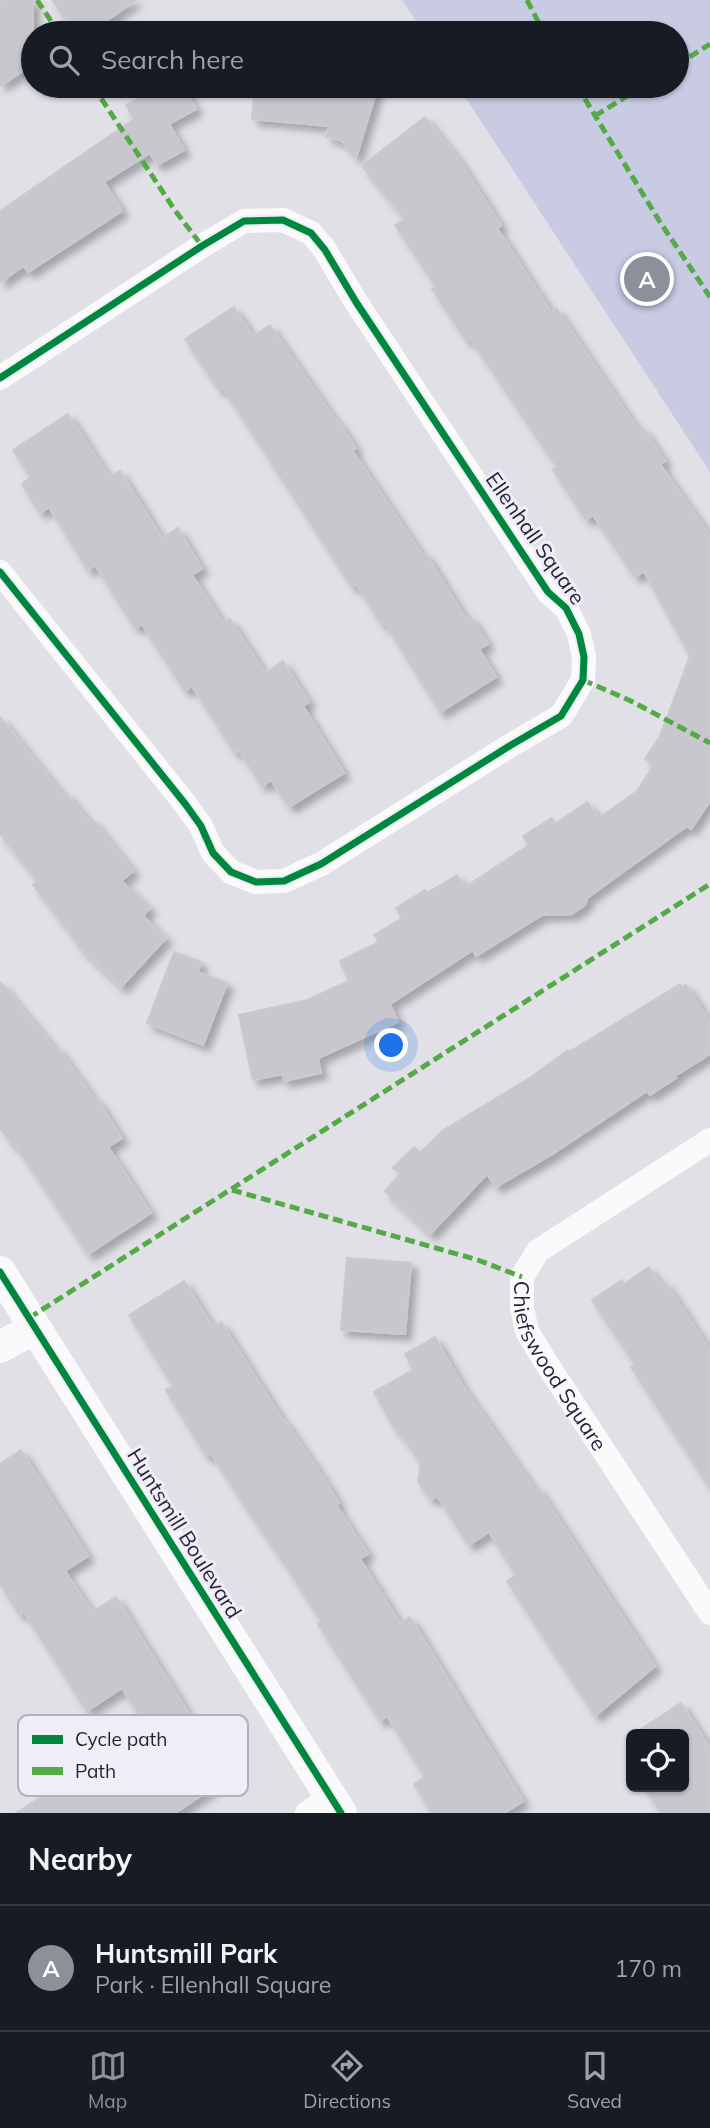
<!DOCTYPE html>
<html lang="en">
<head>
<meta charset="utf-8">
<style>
  :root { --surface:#171b24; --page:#20242c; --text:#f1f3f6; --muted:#9ea1a6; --line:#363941; --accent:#8c9099 }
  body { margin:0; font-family:Mulish,sans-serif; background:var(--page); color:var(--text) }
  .controls { position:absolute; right:21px; bottom:21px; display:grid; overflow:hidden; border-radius:10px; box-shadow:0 2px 5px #0004 }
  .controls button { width:63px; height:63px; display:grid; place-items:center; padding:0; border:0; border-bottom:2px solid var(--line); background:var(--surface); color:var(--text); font:35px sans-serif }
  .you { position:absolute; left:392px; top:1046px; width:24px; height:24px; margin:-18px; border:5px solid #fff; border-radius:50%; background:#1a73e8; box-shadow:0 0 0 10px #1a73e833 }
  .badge { display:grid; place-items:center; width:46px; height:46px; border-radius:50%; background:var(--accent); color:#fff; font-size:23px; font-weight:700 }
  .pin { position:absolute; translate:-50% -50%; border:4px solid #fff; box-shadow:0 2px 7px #0006 }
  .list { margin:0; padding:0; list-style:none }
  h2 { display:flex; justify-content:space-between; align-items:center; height:91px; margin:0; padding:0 28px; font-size:30px }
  h2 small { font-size:23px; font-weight:400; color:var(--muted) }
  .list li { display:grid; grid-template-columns:46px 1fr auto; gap:21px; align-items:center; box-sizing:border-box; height:126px; padding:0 28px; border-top:2px solid var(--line) }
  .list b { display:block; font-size:26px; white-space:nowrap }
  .list p { margin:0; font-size:23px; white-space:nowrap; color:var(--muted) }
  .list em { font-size:23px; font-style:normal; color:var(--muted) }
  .icon { flex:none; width:38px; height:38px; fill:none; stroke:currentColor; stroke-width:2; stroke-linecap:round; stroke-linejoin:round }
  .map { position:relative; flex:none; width:710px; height:1813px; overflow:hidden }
  .search { position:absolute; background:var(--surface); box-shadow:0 2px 5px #0004; left:21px; right:21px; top:21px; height:77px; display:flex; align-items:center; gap:18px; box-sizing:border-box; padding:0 24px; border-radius:38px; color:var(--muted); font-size:26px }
  .sheet { height:217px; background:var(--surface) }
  nav { display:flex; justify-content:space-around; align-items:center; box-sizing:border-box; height:98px; border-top:2px solid var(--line); background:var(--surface); font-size:19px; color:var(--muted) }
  nav a { display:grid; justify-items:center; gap:4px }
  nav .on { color:var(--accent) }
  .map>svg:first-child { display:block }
  .green { fill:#c9cbe2 }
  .building { fill:#c8c7ce; stroke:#cac9d0; stroke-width:2; filter:url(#shadow) }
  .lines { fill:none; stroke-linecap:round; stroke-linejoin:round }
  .minor { stroke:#fafafb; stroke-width:24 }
  .tertiary { stroke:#fafafb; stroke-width:32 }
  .quiet { stroke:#53aa46; stroke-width:5; stroke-dasharray:10 5; stroke-linecap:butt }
  .cycleway-casing { stroke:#efeef7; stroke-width:11 }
  .cycleway { stroke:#00873e; stroke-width:7 }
  .labels { text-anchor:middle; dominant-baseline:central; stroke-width:6; stroke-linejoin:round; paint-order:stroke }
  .street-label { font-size:21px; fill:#281e3a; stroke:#efeef7 }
  .key { fill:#efeef7; stroke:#b3b0be; stroke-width:2 }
  .key-label { font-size:19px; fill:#281e3a }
</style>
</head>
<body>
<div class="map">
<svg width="710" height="1813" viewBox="0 0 710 1813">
  <defs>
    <filter id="shadow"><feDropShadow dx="6" dy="6" stdDeviation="3.5" flood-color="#0004"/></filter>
  </defs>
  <rect width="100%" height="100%" fill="#e1e0e7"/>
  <path class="green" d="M402,0H710V472L458,86H677V33H424Z"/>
  <path class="building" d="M0,0H33V64L0,86Z
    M52,0H136L89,33H76Z
    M135,86H183L196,109L169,124L184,150L157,165L150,153L104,182L122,211L28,272L24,266L0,282V211L134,119L126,105L141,97Z
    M255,86H378L356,158L342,141L326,136L329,126L252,119Z
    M425,117L457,157L501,225L497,228L551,312L556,308L639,431L643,428L665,461L660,464L710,536V801L691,829L687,826L587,898L585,905L572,914L542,915L476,956L473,950L390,1004L398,1022L318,1058L321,1073L284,1081L283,1074L253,1080L239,1015L307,1000L349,981L340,961L379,942L374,935L402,918L396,908L425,890L427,893L457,875L465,887L529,845L523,836L552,818L555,824L587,802L599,818L637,791L654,765L645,759L660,736L690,656L644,571L635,577L593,515L586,520L553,470L557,467L470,338L466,340L432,289L436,286L395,225L405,219L362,166Z
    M234,307L253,336L270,325L336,421L337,420L356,448L352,450L423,556L426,554L466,619L470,616L488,644L479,649L496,677L440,712L385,623L382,625L356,584L352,587L223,388L219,390L185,339Z
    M68,414L109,477L120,471L162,538L178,528L202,569L192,575L223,623L230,619L265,673L283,661L309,702L303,706L344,773L289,807L271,780L262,786L239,750L235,753L192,686L185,691L142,624L135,628L95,565L88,570L49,507L40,513L22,484L31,477L13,450Z
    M0,717L63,795L66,793L89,822L92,819L133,871L121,881L150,908L143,916L166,938L121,987L77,945L78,943L33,885L38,881L0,834Z
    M174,952L201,962L198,972L227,983L203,1045L147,1023Z
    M0,982L56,1050L58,1048L95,1100L97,1099L122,1138L108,1147L151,1213L88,1254L14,1143L12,1144L0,1128Z
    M680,984L682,987L686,985L710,1022V1054L675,1076L676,1078L650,1095L647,1091L551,1155L496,1187L487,1174L430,1234L385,1191L400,1174L393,1168L414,1147L420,1153L442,1131L531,1077L568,1050L569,1052Z
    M347,1258L411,1263L405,1334L341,1330Z
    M649,1267L661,1285L665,1282L710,1350V1488L631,1367L635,1364L592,1300L622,1280L624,1284Z
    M184,1281L213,1327L221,1322L284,1422L285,1421L319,1471L339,1503L336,1505L368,1554L360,1559L400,1623L410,1617L523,1801L504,1813H432L414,1784L425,1777L387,1716L380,1721L318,1624L321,1621L290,1572L242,1502L211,1453L206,1456L166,1390L173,1386L129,1315Z
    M435,1337L462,1385L535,1490L538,1488L655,1666L595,1716L507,1581L516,1575L489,1532L469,1545L437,1496L431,1500L418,1482L421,1463L398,1430L396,1431L374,1392L413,1370L405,1354Z
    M21,1450L88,1556L65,1571L92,1612L116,1597L214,1754L199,1763L214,1787L175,1813H16L148,1729L122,1688L87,1711L24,1612L20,1615L0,1584V1464Z
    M681,1703L710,1748V1813H661L644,1787H684V1734H634Z"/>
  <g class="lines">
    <g class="minor">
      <path d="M0,378L202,246L244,221L283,220L311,233L325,250L356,302L548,592L566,608L579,634L584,657L583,680L561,716L511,745L321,864L284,881L256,882L231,872L213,853L201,826L186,805L0,572"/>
      <path id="s1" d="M710,1140L538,1251L522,1277V1308L527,1331L545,1361L710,1613"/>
      <path d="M307,1813L331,1797"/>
    </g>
    <path class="tertiary" d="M0,1272L341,1813
      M0,1347L35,1328"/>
    <path class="quiet" d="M37,0L59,33
      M527,0L544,33
      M677,65L710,44
      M93,86L174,209L202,246
      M577,86L660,222L710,297
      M595,116L643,86
      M583,680L631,701L710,743
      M232,1190L478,1260L522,1277
      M29,1318L710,884"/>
    <g class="cycleway-casing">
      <path id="cycleway" d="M0,378L202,246L244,221L283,220L311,233L325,250L356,302L548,592L566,608L579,634L584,657L583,680L561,716L511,745L321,864L284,881L256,882L231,872L213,853L201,826L186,805L0,572
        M0,1272L341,1813"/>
    </g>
    <use href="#cycleway" class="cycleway"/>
  </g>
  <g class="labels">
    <g class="street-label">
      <text transform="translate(536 538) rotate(55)">Ellenhall Square</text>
      <text stroke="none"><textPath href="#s1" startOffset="334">Chiefswood Square</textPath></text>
      <text transform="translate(185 1533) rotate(58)">Huntsmill Boulevard</text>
    </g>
  </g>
  <rect x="18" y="1715" width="230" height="81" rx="10" class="key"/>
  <rect x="32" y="1735" width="31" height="9" fill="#00873e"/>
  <rect x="32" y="1767" width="31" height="8" fill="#53aa46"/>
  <g class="key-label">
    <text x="75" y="1746">Cycle path</text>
    <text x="75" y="1778">Path</text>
  </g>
</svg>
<div class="controls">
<button><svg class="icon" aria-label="locate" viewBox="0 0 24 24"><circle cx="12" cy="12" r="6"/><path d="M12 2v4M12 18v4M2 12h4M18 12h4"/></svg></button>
</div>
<div class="you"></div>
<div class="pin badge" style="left:647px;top:279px">A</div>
<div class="search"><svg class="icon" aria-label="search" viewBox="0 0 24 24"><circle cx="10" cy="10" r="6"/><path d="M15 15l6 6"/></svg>Search here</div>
</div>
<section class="sheet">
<h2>Nearby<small></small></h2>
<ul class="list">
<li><span class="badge">A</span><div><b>Huntsmill Park</b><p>Park · Ellenhall Square</p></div><em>170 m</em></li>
</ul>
</section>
<nav>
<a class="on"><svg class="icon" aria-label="map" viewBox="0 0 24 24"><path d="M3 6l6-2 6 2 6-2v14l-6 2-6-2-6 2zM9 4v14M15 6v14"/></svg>Map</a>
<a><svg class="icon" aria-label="directions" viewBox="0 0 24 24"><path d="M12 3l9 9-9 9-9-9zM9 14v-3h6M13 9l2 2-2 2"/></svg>Directions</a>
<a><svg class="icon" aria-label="saved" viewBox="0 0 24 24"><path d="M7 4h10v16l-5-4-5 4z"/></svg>Saved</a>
</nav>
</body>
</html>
